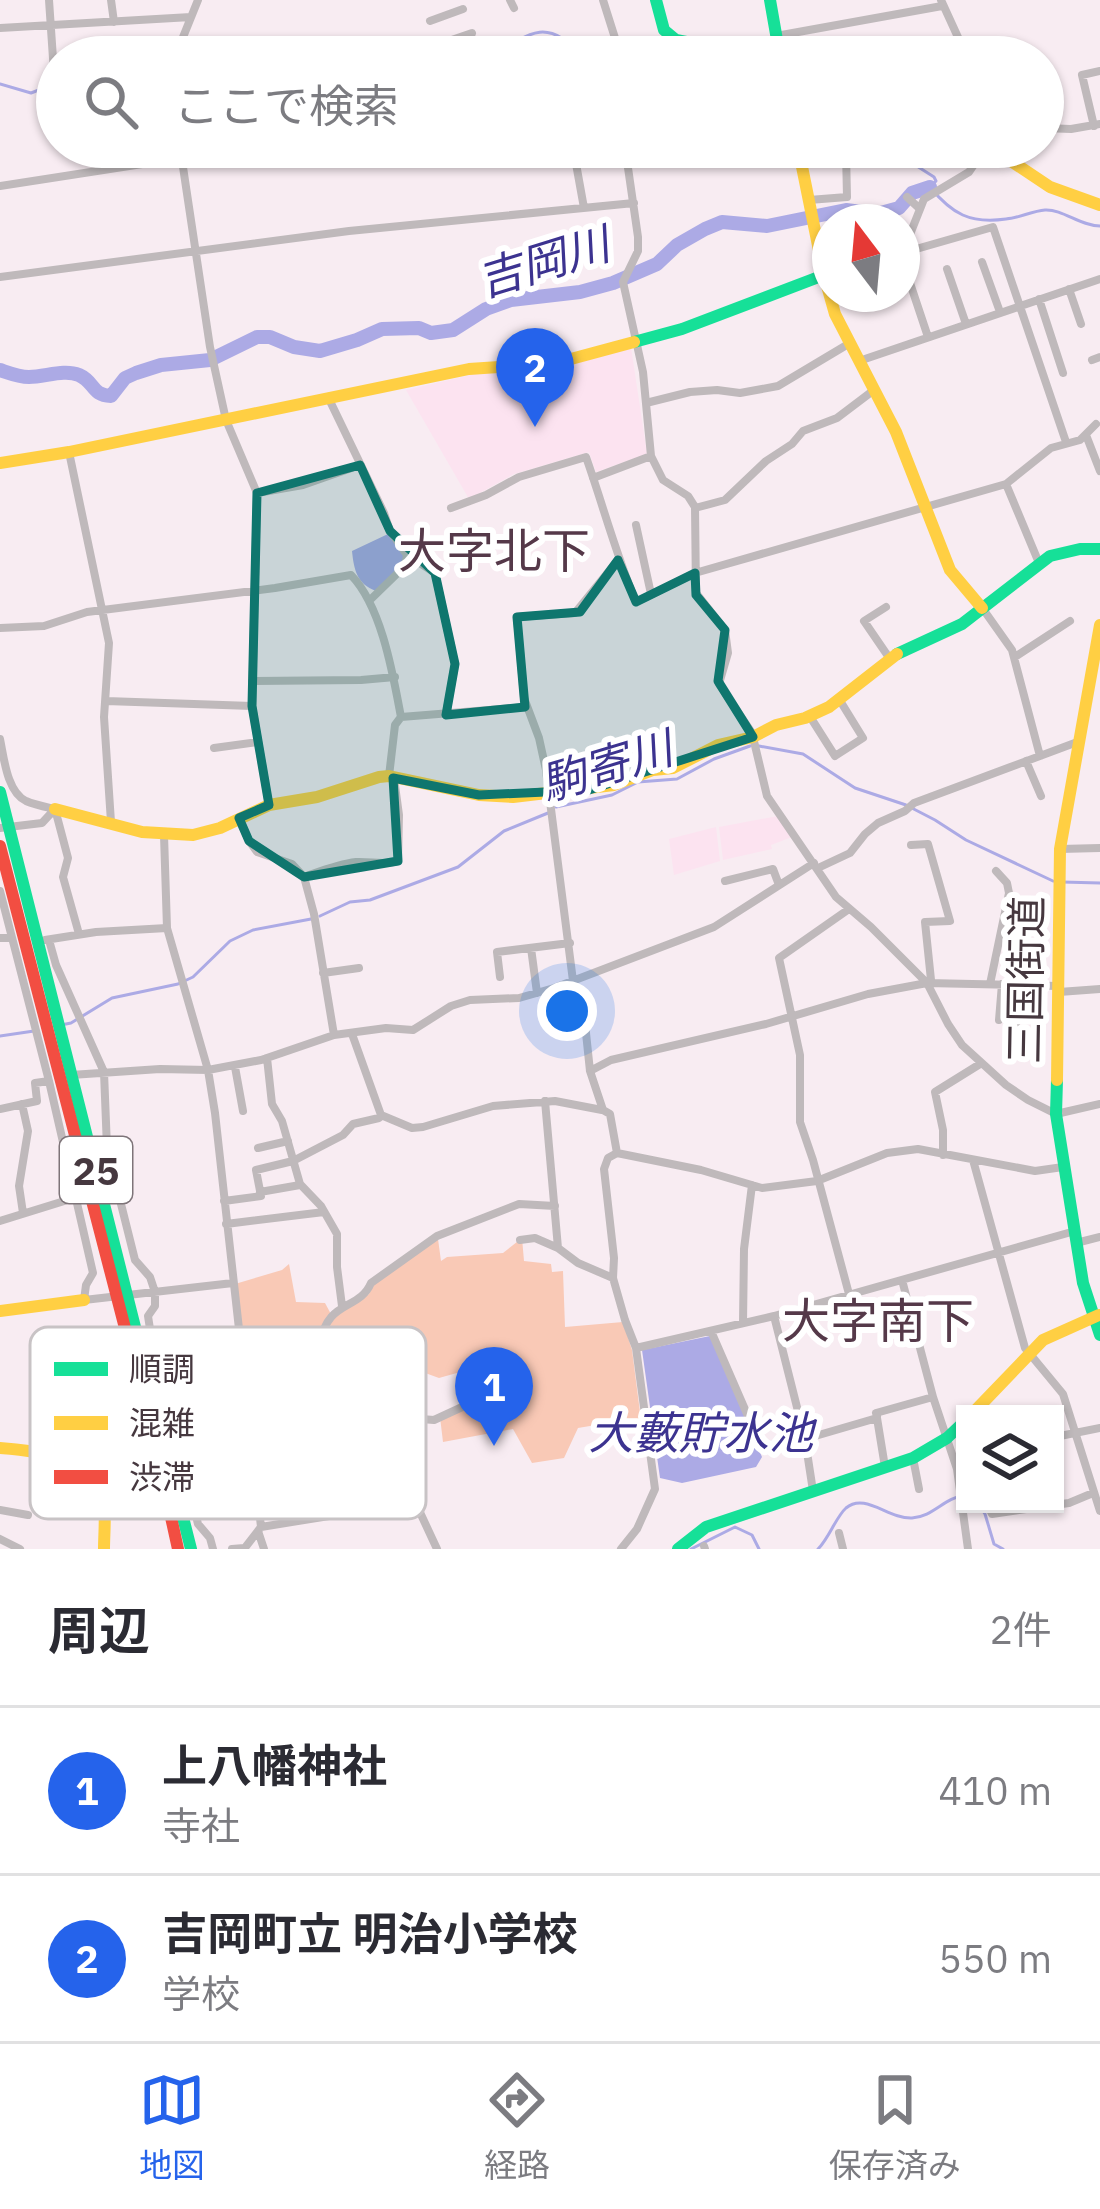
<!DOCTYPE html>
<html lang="ja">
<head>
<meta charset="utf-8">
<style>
  :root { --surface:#fff; --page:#f7f7f7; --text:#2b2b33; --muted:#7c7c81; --line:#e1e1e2; --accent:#2563eb }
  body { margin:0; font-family:"IBM Plex Sans","Noto Sans JP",sans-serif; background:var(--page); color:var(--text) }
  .controls { position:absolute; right:36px; bottom:36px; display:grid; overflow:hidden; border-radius:0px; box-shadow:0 3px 9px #0004 }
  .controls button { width:108px; height:108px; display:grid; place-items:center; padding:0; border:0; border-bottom:3px solid var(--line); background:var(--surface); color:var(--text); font:60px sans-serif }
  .compass { position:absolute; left:812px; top:204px; width:108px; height:108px; border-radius:50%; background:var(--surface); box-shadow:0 3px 9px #0004; rotate:344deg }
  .you { position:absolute; left:567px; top:1011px; width:42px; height:42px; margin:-30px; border:9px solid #fff; border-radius:50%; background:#1a73e8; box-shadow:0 0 0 18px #1a73e833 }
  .badge { display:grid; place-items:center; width:78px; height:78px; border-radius:50%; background:var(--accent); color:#fff; font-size:39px; font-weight:700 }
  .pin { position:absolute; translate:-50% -99px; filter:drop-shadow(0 3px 6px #0008) }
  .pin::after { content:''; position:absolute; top:63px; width:42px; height:36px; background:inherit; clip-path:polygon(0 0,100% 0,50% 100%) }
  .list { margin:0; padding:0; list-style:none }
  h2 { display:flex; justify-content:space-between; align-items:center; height:156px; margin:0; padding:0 48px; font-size:51px }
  h2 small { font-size:39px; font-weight:400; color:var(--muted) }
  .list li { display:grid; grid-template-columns:78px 1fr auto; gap:36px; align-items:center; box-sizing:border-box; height:168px; padding:0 48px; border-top:3px solid var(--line) }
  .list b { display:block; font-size:45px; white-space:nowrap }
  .list p { margin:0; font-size:39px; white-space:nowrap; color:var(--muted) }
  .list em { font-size:39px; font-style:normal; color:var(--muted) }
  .icon { flex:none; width:66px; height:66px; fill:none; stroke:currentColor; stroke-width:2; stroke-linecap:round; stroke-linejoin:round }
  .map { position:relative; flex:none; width:1100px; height:1549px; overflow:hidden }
  .search { position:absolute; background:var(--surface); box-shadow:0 3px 9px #0004; left:36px; right:36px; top:36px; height:132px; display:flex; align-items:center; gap:30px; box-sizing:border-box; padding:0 42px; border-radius:66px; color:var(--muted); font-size:45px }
  .sheet { height:492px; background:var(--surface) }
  nav { display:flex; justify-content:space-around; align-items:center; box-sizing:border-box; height:168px; border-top:3px solid var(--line); background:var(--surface); font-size:33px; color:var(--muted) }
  nav a { display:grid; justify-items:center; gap:6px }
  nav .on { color:var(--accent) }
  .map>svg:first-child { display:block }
  .built { fill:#fce3f0 }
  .park { fill:#f9c9b6 }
  .water { fill:#acaae5 }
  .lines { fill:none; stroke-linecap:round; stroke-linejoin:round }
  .stream { stroke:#acaae5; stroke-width:3 }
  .river { stroke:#acaae5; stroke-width:14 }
  .street { stroke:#bfb9bb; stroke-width:8 }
  .fast { stroke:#16e098; stroke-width:12 }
  .slow { stroke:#ffcf43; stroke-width:12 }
  .jam { stroke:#f24e42; stroke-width:12 }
  .marked { fill:#0f766e; fill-opacity:0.2; stroke:#0f766e; stroke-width:9; stroke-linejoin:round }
  .labels { text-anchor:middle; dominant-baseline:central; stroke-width:12; stroke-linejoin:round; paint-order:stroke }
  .shield { fill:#fff; stroke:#7e7479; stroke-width:3 }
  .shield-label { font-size:39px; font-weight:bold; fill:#46383f }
  .street-label { font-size:42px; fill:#46383f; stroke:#fff }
  .water-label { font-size:45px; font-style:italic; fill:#3c3390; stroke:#fff }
  .quarter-label { font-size:48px; fill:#553949; stroke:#fff }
  .key { fill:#fff; stroke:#c8c3c5; stroke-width:3 }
  .key-label { font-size:33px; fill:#46383f }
</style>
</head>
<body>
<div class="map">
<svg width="1100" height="1549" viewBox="0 0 1100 1549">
  <rect width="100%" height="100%" fill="#f8ecf2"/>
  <path class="built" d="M631,347L647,454L596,472L589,452L514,474L469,499L406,390L479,373Z
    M778,816L792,837L771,845L772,849L723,860L719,827Z
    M716,827L720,861L674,875L669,839Z"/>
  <path class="park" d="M522,1238L524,1261L551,1264L552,1272L563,1271L565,1327L623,1322L632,1350L642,1428L627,1431L620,1421L578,1428L564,1458L532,1463L513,1429L443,1442L440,1417L474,1398L482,1381L478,1367L439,1378L417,1370L346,1380L321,1343L311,1347L242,1348L235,1284L282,1270L289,1264L296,1302L325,1303L332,1316L369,1294L373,1285L438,1239L441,1261L447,1257L503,1253Z"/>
  <path class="water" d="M388,534L405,558L403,565L376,591C357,584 354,570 352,551Z
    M710,1336L762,1457L756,1467L682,1483L660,1478L642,1350Z"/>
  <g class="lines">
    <path class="stream" d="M268,57L283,50L299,57
      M370,57C394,46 417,51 442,57
      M495,57C530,30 550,18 582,57
      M0,84L31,93L57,83
      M887,147L934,177L936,181L930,187C952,214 970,224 1006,219C1019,218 1032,211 1045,210C1063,209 1080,226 1100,226
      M759,746L803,754L855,788L906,805L935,820L966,840L1053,881
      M556,807L612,795L638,782L677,779L714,759L750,746
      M1062,882L1100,883
      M320,916L350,902L370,900L458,867L504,831L548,813
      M61,1025L71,1023L112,998L178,984L193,977L230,941L253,930L311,919
      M0,1036L34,1031
      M978,1504L985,1514L994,1544L1003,1549
      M691,1549L735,1527L752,1535L759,1549
      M818,1549C829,1538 836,1517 846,1508C865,1492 888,1519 912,1518C933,1517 944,1498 965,1495"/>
    <path class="river" d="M0,370C9,373 19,377 29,377C45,377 64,369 79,375C95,382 91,395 111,396L125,378L136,373L161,365L210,360L257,337H270L294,347L320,351L357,340L382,329L419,328L431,333L453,330L486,309L511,300L580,292L613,283L657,264L677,245L705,229L722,222L767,226L846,210L877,214L899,208L912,193L930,187"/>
    <path class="street" d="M49,0L54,73L57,76
      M111,0L114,22
      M510,0L514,8
      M603,0L621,57
      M941,0L967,57
      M430,21L463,9
      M0,28L191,17
      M776,36L942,6
      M440,44L472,33
      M175,57L198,0
      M647,57L668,36
      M1094,126L1082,75L1100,71
      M1043,128L1071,129L1100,124
      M180,147L210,347L226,420L257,493L252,706L269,805
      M573,147L584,208
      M625,147L638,237V251L623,282L643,372L651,456L663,480L688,496L695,507L696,593L725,630L728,653L719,684L752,733L767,796L836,897L871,927L927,983L948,1024L962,1045L1006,1085L1028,1100L1056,1114L1100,1104
      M823,152H846L847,197
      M626,153L661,147
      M0,186L181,158L276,147
      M907,197L920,209
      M809,200L847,197
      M903,252L924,199L969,172L986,147
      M902,253L993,227L1066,442
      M982,262L1000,312
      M947,269L966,324
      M907,274L928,337
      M0,277L349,231L634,203
      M1069,289L1081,324
      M1039,299L1063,373
      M1092,360L1100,357
      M859,361L1100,279
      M328,397L384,513L390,531L407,555L435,573L455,664L446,715
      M646,403L690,392L717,390L740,393L778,386L850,343
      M1086,435L1100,471
      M69,452L109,643L104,717L111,822
      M593,478L651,456
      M1006,484L1039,563
      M257,493L303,485L360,465
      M451,508L486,495L519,477L586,457C603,505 616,555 636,602L695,573L1006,484L1051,448L1080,440L1096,424
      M695,508L725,500L766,461L792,444L803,431L837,418L874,390
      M636,525L651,594
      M369,601L405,566L407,555
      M886,607L864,621L890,659
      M983,609L1012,650L1040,756
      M0,628L44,626L87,612L275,588L351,575C382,607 393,675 401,717L526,707
      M1015,657L1070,621
      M252,681L361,680L395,677
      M106,701L252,706
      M809,715L835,756L863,738L839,699
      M0,739C4,758 7,792 26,801C35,805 46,807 55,809
      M214,748L258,742
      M1026,761L1041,796
      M389,776L395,725L401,717
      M55,809L68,858L63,877L79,934
      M239,818L249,841L257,852L292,864L304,877L314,914L334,1035
      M0,828L42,823L54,810
      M164,835L167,928L208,1070L215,1113L261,1527L244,1549
      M911,845L928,844L950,921L925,922L931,980L928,982
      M1060,849L1100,848
      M818,868L850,853L865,834L878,823L905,811L914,803L1080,741
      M304,877C321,871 338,864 356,862C371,861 383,866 398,861L399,815L394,778
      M725,881L773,869L779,885
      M0,891L49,1081L35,1083L37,1101L0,1109
      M0,938H12
      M45,940L96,932L167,928
      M49,940L56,965L104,1072L107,1148L135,1260L150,1277L155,1292V1306L148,1316L152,1342L198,1524L210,1538L213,1549
      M531,948L537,993
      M323,973L359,968
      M500,977L497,952L570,943
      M990,984L1009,893L1007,883L996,871
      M1059,992L1100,989
      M999,1020L1002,984
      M352,1034L381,1115
      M1018,1047L1016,1024L1021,985
      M267,1058L272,1104L282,1121L300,1184L321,1206L337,1234V1267L342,1306
      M235,1067L243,1111
      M590,1071L611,1060L766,1024L868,994L927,983L1058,986
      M71,1075L160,1069L208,1070L261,1060L334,1035L386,1028L413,1030L451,1006L470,1000L519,998L554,988L714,927L814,863
      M49,1081L93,1273L86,1285L84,1300L233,1283
      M545,1101L558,1248L578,1263L613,1278
      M22,1104L28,1131L19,1186L23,1213
      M258,1148L288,1141
      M617,1153L610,1114L603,1110L590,1071L584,1014L573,981L546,770L539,738L524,698L517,617L575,613L618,560
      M617,1153L701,1170L762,1188L817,1181L887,1153L918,1149L1035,1171L1063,1167
      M617,1153L608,1158L604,1169L614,1258L613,1278L625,1320L636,1348L655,1489L637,1529L621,1549
      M943,1155V1130L935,1092L980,1064
      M973,1160L1025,1348L1063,1394L1100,1511
      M260,1192L300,1185
      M224,1201L261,1196L256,1170L293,1161L343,1135L353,1124L379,1118L381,1115L412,1128L423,1127L493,1106L555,1101L602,1110
      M0,1221L74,1198
      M226,1224L324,1212
      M520,1240L535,1238L558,1248
      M1076,1243L1100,1237
      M902,1280L933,1397L957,1469L968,1549
      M849,1294L813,1160L800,1122V1055L779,958L849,909
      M774,1316L805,1439L813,1491
      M743,1323L744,1249L752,1185
      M711,1331L754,1430
      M152,1342L239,1334
      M636,1348L774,1316L1075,1231
      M241,1350L298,1344L311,1348L320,1344
      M877,1416L876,1413L933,1397
      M346,1433L408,1418L434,1420L473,1402
      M1055,1437L1100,1428
      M805,1439L877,1418L885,1467
      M913,1458L919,1489
      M96,1475L111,1465L157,1460
      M405,1480L437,1549
      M987,1504L992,1514L1069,1503L1093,1493
      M0,1510L28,1515
      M261,1527L329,1516L352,1510L363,1501L365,1489L361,1470L349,1445L344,1422L342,1378L320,1344C327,1299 359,1311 371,1283L437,1236L519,1204L555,1206
      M258,1531L264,1549
      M839,1533L843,1549
      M0,1539L20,1549
      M704,1546L705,1549
      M232,1549L244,1548"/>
    <path class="fast" d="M656,0L664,30L676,40L762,57
      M770,0L780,57
      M634,342L682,329L824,275
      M897,654L962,624L1050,556L1080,549H1100
      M0,792L191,1549
      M1057,1080L1056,1114L1083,1283L1100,1335
      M678,1549L706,1527L913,1458L947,1438L965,1421"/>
    <path class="slow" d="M798,147L824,275L835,314L896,432L950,570L982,608
      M990,147L1050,187L1100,205
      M0,463L69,452L469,369L556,363L634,342
      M55,809L142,832L193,835L220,828L269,805L317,797L379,777L389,776L479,795L513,797L614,785L653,770L673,768L718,745L753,737L776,725L805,718L829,707L897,654
      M1057,1080L1060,849L1100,625
      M0,1311L84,1300
      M972,1414L1043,1340L1099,1315
      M0,1448C27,1450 84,1455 98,1482C108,1501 104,1528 104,1549"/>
    <path class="jam" d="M0,846L154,1440L178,1549"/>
  </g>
  <path class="marked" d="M360,465L390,531L435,573L455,664L446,715L525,707L517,617L580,612L618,560L636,602L695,573L696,595L725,630L718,681L753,737L589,790L479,795L393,778L398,861L304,877L249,841L239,818L269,805L252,706L257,493Z"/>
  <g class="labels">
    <rect class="shield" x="60" y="1137" width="72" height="66" rx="9"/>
    <g class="shield-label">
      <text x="96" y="1170">25</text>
    </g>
    <g class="street-label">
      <text transform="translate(1025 980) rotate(-89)">三国街道</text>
    </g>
    <g class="water-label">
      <text transform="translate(543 261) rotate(-17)">吉岡川</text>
      <text transform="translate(606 765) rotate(-17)">駒寄川</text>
      <text x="701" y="1432">大藪貯水池</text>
    </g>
    <g class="quarter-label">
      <text x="494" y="550">大字北下</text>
      <text x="878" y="1320">大字南下</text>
    </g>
  </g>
  <rect x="30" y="1327" width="396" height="192" rx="18" class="key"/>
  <rect x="54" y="1362" width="54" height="14" fill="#16e098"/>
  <rect x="54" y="1416" width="54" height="14" fill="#ffcf43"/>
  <rect x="54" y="1470" width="54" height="14" fill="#f24e42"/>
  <g class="key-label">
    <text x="129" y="1381">順調</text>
    <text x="129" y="1435">混雑</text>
    <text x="129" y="1489">渋滞</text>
  </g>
</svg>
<div class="controls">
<button><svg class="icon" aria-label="layers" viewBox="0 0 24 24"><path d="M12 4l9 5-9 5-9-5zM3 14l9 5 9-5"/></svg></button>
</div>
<svg class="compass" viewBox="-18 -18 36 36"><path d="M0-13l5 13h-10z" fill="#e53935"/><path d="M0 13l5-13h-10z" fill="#7c7c81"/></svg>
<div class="you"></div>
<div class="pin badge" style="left:494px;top:1446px">1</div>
<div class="pin badge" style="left:535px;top:427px">2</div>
<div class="search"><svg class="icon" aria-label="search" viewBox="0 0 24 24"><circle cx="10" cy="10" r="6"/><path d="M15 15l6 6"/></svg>ここで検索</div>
</div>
<section class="sheet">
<h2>周辺<small>2件</small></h2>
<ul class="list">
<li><span class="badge">1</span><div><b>上八幡神社</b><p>寺社</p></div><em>410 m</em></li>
<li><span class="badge">2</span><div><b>吉岡町立 明治小学校</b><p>学校</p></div><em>550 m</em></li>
</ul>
</section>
<nav>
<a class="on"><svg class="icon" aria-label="map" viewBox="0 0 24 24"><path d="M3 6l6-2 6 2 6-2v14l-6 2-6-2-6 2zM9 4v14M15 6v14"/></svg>地図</a>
<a><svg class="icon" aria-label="directions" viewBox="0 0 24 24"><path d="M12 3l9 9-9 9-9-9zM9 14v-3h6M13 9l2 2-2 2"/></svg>経路</a>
<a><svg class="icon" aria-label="saved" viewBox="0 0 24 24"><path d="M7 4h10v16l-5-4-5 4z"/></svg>保存済み</a>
</nav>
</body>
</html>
